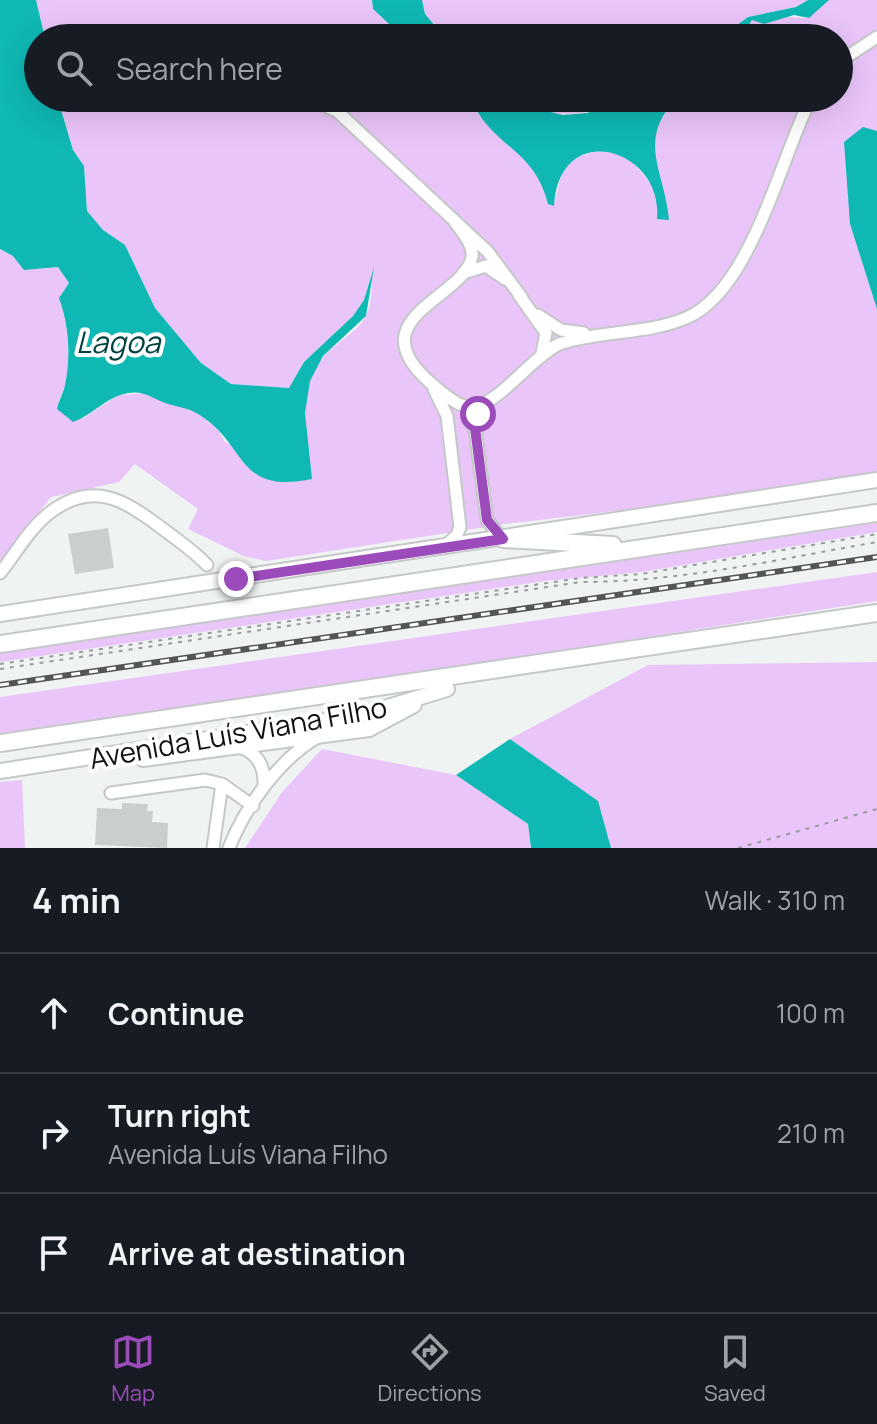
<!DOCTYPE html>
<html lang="en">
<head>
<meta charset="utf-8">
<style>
  :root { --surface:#171b24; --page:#20242c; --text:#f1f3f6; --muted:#9ea1a6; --line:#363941; --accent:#9c4bbb }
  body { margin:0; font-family:Manrope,sans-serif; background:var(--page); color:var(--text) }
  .stop { position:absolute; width:24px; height:24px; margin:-18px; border:6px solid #9c4bbb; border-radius:50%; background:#fff }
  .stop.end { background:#9c4bbb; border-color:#fff; box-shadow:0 2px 8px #0008 }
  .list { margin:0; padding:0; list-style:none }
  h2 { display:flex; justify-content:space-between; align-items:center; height:104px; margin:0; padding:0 32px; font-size:34px }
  h2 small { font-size:26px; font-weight:400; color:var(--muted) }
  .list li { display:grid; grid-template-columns:52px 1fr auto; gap:24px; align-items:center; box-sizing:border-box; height:120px; padding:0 32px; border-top:2px solid var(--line) }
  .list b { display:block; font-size:30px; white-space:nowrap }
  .list p { margin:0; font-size:26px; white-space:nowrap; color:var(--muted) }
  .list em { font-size:26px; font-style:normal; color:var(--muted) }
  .icon { flex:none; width:44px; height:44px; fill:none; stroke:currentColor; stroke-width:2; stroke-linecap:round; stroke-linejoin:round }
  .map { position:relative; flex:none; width:877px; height:848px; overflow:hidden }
  .search { position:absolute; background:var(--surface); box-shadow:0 8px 32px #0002; left:24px; right:24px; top:24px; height:88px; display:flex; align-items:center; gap:20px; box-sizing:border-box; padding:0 28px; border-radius:44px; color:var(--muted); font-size:30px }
  .sheet { height:464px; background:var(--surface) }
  nav { display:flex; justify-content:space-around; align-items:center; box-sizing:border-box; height:112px; border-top:2px solid var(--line); background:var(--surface); font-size:22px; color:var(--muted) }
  nav a { display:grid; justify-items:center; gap:4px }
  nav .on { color:var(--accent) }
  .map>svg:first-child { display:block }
  .green { fill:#eac5fa }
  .water { fill:#0fb8b3 }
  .building { fill:#cacece }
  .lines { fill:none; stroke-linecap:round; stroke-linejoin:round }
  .minor-casing { stroke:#c5c8c8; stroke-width:15 }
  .major-casing { stroke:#c5c8c8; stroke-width:18 }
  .highway-casing { stroke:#c5c8c8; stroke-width:20 }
  .path { stroke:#989b9b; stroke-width:2; stroke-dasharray:4 6; stroke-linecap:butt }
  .minor { stroke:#fff; stroke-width:11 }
  .major { stroke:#fff; stroke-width:14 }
  .highway { stroke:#fff; stroke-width:16 }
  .rail-casing { stroke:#545655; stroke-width:6 }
  .rail { stroke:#fff; stroke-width:3; stroke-dasharray:9; stroke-linecap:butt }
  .route { stroke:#9c4bbb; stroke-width:10 }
  .labels { text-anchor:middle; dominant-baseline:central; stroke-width:8; stroke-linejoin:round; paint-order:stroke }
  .street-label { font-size:28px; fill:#101111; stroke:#fff }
  .water-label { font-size:30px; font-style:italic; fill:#004341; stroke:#fff }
</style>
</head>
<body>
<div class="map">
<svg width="877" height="848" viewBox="0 0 877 848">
  <rect width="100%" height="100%" fill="#eff3f2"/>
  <path class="green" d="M36,0H372L373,9L404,38H45Z
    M422,0H808L796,7L748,17L719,38H445L425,14Z
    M829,0H877V131L850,224L877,309V473L802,489L505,524L266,561L244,556L188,529L198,509L135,464L119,482L51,497L0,563V249L37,269L59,267L69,284L59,298C69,324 74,378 58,401L82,419L119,395L148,393L199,414L218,430L225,442L312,479C308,448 300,411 310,380C322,346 354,338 366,316C372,305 372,284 372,273L364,300L353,316L304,362L289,388L231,384L201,363L155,308L125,245L103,230L87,211L84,166L73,150L59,103L50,98H471C486,136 524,146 541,179C545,186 546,196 548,204L554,205L563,166C596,144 623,145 647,179C654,189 656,198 667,203C652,163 645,132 676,98H839V38H731C738,33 744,26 751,21C758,16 799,17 808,18Z
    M518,98H635C597,112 553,125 518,98Z
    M877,523V532L642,572L545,581L0,662V654L43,647Z
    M877,572V601L72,727L0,733V697Z
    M877,662V848H611L597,801L510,739L648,665Z
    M322,749L456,775L528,824L531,848H245L282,792Z
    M22,780L25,848H0V782Z"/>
  <path class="water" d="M0,0H36L45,38H38V98L59,103L73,150L84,166L87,211L103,230L125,245L155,308L201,363L231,384L289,388L304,362L353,316L364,300L374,267L366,316L323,356L310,381L305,413L312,479C235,495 248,444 198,414C188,408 179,407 168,404C153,399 145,390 128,393C106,397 93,415 73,422L57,409C59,400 63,394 65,385C71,357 69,325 59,298L69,283L58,267L24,270L13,256L0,249Z
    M372,0H422L425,14L445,38H404L373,9Z
    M808,0H829L809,18L794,15L764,24L752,20L748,26L750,38H719L748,17L796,7Z
    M471,98H518L530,107L563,115L587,113L635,98H676C636,143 665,170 669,220L657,219C664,148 559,117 554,206L548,204C534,147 490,147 471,98Z
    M863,127L877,131V309L850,224L844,142Z
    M510,739L598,801L611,848H531L528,824L456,775Z"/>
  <path class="building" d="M108,528L114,568L75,574L68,534Z
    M122,803L148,804L147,811H153L152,822L168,823L167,848L95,845L97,808L122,809Z"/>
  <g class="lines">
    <g class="minor-casing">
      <path id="minor" d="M839,62L877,37
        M307,98L337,111
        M328,98L337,111L488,252L522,298
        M453,219C460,230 474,244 472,257C464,300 348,319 439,390C449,398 462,410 477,406C504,398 531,358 559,344C600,330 646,335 686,318C751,291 780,159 811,98
        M463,273L486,266L505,279
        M519,295L546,333L542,353
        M538,315L561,330L584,333
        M434,389L447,416L460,527L457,535L445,546
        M486,402L475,428L487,520L502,539
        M0,573C17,552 30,527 52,511C94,481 124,500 159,526C176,539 193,550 207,565
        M238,747C258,752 265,767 264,787
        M111,793L205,780L222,784L253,806
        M213,848L222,784
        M229,848C245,807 279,760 316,738"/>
    </g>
    <g class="major-casing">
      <path id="major" d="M0,614L877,480
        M143,759L369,729L414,705
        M0,771L358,716L447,689"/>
    </g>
    <g class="highway-casing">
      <path id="highway" d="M503,539L613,545
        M0,644L877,513
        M0,743L877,613"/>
    </g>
    <path class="path" d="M0,664L581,578L641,574L877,534
      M0,669L581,582C681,582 779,559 877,542
      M738,848L877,809"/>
    <use href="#minor" class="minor"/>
    <use href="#major" class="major"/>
    <use href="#highway" class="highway"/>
    <g class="rail-casing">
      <path id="rail" d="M0,685L877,557"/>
    </g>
    <use href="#rail" class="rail"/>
  </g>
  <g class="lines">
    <path class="route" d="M236,579L503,539L487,520L475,428L478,414"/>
  </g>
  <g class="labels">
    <g class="street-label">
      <text transform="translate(238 732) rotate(-10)">Avenida Luís Viana Filho</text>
    </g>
    <g class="water-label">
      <text x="118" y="341">Lagoa</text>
    </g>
  </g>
</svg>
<div class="stop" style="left:478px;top:414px"></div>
<div class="stop end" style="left:236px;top:579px"></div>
<div class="search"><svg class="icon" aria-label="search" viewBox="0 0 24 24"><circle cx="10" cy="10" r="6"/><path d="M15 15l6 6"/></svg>Search here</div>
</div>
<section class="sheet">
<h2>4 min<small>Walk · 310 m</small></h2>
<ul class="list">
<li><svg class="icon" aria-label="ahead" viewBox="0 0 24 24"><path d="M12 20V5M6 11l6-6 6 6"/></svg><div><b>Continue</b></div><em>100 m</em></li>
<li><svg class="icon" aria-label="right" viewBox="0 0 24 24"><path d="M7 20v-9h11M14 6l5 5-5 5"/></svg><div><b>Turn right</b><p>Avenida Luís Viana Filho</p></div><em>210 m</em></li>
<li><svg class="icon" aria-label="arrive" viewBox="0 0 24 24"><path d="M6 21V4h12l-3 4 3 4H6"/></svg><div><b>Arrive at destination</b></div></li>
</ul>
</section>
<nav>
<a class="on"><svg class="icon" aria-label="map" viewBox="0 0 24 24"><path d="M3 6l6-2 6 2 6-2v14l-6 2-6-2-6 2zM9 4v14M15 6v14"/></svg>Map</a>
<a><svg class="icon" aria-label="directions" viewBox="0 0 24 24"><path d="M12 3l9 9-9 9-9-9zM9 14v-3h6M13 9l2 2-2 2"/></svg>Directions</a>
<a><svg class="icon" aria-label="saved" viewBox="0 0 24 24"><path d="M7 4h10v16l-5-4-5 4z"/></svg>Saved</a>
</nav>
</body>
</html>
